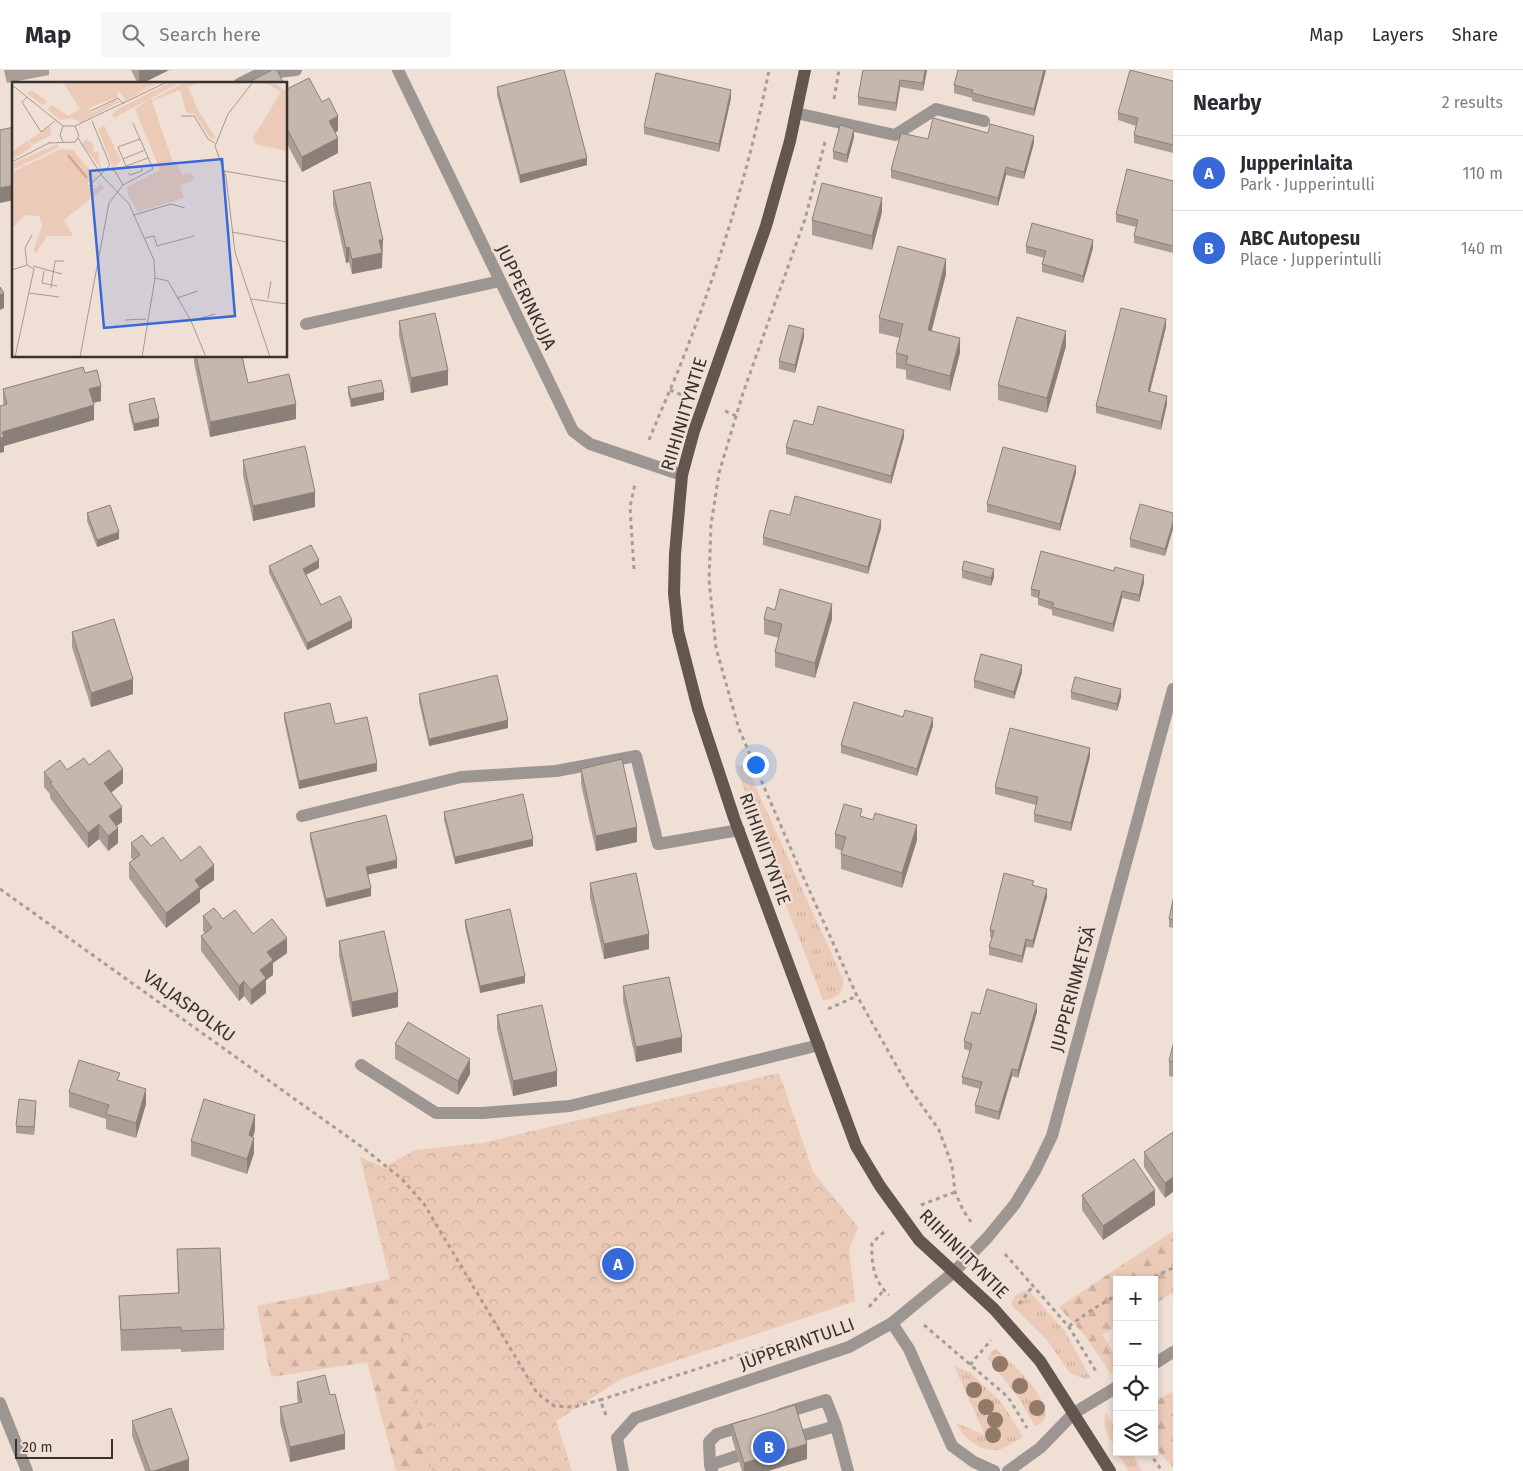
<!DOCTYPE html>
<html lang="en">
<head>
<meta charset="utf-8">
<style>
  :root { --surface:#fff; --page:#f7f7f7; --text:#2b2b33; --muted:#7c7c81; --line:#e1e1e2; --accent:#3869d9 }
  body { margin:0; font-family:"Fira Sans",sans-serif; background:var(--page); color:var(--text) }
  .controls { position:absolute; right:15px; bottom:15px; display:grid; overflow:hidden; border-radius:0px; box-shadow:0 2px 8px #0003 }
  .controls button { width:45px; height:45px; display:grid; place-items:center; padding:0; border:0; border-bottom:1px solid var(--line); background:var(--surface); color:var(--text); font:25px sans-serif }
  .scale { position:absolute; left:15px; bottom:12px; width:98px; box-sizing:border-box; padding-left:5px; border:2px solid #38322e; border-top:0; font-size:14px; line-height:18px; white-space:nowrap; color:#38322e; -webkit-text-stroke:4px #efdfd5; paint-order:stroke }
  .you { position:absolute; left:755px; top:694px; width:18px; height:18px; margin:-12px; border:4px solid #fff; border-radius:50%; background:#1a73e8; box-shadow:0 0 0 8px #1a73e833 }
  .badge { display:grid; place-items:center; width:32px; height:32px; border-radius:50%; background:var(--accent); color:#fff; font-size:16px; font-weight:700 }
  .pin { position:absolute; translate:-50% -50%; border:2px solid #fff; box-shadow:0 1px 5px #0006 }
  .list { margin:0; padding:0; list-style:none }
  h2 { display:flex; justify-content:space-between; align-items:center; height:65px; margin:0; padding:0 20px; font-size:21px }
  h2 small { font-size:16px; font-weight:400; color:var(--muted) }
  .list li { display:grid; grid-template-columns:32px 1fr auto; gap:15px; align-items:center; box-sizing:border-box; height:75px; padding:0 20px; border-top:1px solid var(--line) }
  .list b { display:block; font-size:19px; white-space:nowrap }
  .list p { margin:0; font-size:16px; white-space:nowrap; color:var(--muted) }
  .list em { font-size:16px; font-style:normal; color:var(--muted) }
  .icon { flex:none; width:28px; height:28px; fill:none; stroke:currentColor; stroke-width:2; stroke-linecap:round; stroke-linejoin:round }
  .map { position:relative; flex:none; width:1173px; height:1401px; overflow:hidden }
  header { display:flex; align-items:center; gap:30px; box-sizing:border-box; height:70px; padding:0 25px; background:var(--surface); border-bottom:1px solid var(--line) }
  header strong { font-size:24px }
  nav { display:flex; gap:28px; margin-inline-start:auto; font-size:18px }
  .search { width:350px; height:45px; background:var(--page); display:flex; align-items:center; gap:12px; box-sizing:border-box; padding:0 18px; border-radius:0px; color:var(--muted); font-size:19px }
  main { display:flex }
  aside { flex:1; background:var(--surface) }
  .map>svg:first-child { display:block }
  .grass { fill:url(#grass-tufts) }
  .forest { fill:url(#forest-firs) }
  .park { fill:url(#park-crowns) }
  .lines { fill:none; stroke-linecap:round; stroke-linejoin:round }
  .path { stroke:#a89c94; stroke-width:3; stroke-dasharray:4 4; stroke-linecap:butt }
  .lane { stroke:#9c9591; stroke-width:12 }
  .street { stroke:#9c9591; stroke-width:12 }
  .primary { stroke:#62564f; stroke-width:12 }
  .tree { fill:#937967 }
  .wall { fill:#aa9d95 }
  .shaded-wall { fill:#8b8079 }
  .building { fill:#c6b7ad; stroke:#8b8079 }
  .labels { text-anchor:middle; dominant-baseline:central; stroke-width:5; stroke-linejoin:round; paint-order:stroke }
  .street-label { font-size:18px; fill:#38322e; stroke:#efdfd5 }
  .inset-river { fill:none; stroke:#d9a686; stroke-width:2.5 }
  .inset-road { fill:none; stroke:#a69a92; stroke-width:1 }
  .view { fill:#3869d9; fill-opacity:0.15; stroke:#3869d9; stroke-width:2.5 }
  .inset-edge { fill:none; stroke:#38322e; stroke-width:2.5 }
</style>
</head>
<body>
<header>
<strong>Map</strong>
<div class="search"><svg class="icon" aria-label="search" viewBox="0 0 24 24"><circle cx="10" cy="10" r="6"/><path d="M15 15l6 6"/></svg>Search here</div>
<nav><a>Map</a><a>Layers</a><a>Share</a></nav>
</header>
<main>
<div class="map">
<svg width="1173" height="1401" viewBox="0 0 1173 1401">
  <defs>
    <pattern id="grass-tufts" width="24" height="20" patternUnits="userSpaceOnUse" patternTransform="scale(1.25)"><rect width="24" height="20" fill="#ebcbb7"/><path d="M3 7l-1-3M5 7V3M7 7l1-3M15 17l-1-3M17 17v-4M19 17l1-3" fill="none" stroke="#caaf9e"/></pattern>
    <pattern id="forest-firs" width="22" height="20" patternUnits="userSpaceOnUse" patternTransform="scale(1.25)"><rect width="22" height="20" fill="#ebcbb7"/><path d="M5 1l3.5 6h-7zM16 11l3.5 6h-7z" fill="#caaf9e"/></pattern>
    <pattern id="park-crowns" width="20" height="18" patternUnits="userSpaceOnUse" patternTransform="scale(1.25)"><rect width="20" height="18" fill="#ebcbb7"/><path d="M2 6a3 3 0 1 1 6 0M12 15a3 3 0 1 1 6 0" fill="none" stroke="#caaf9e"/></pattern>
  </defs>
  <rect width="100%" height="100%" fill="#efdfd5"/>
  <path class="grass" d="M736,696H742L748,700L843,909C844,923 837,930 823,930L777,812Z
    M1028,1220L1064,1260L1090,1307L1087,1309L1079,1307L1069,1302L1047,1270L1011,1235C1014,1224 1018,1223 1028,1220Z
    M996,1279C1008,1290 1059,1334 1042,1352C1040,1354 1037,1355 1035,1356L1018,1327L988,1289L990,1283Z
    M954,1296L971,1303L1002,1333L1023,1367C1016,1371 1006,1378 998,1380C980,1382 963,1368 956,1353L985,1365Z
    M1106,1343L1117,1360V1381C1111,1370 1100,1356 1106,1343Z
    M1117,1382H1131L1142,1401H1128Z"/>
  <path class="forest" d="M360,1087L572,1401H396L367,1292L271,1307L257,1236L390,1209Z
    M1173,1161V1227L1171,1224L1154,1234V1210H1117V1256L1103,1265L1117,1289V1298L1111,1304L1086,1267L1059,1237Z
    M1173,1321V1397L1163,1387L1154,1374V1332Z"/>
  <path class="park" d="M779,1003L813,1102L858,1157L849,1180L855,1231L621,1309L556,1351L572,1401H432L390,1209L360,1087L384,1097L415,1080L482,1073Z"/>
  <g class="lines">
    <path class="path" d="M834,29L839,0
      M825,72L805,149L743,323L719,403L711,455L709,510L716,578L739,659L797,793L857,926L908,1016L939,1060L952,1095L955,1122L963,1140L971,1152
      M670,320L682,325
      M725,341L736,346
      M649,370C659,345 670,321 680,296C718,200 749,101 769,0
      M634,499L630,437L635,414
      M0,819L362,1077L402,1109L424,1134L537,1323L554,1336L574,1337L600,1330
      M828,939L857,926
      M921,1135L955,1122
      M884,1162L872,1173C871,1193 874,1212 889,1225
      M1005,1184L1069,1257L1097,1303
      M1147,1210L1173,1198
      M1019,1234L1033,1216
      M869,1237L884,1220
      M924,1255L1008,1327L1027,1358
      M1069,1256L1093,1239L1117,1225
      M970,1295L991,1270
      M606,1345L600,1330L819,1260
      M1149,1382L1162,1401"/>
    <path class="lane" d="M239,14L259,4L296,0
      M796,43L895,65L936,39L984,51
      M306,254L500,211
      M302,746L461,707L556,701L636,686L658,774L739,760
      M361,995L436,1043H482L570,1036L819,975
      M892,1253L909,1279L952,1376L974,1392L994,1401
      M1154,1294L1173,1282
      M781,1344L826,1330L836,1356
      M801,1366L836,1356L848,1401
      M710,1395L709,1372L717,1364L747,1355
      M623,1401L617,1368L635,1348
      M712,1401L710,1395L737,1386
      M1008,1401L1040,1378L1074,1343L1117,1317"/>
    <path class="street" d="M398,0L573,361L590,374L682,405
      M0,1333L27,1401
      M635,1348L849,1277L892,1253L954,1202L987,1168L1015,1134L1035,1101L1052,1066L1173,619"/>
    <path class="primary" d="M805,0L790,71L766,156L694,361L682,405L675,484L674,523L678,561L698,639L734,748L856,1076L880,1116L919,1170L994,1239L1040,1291L1110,1401"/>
  </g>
  <g class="tree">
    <circle cx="1000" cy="1294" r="8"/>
    <circle cx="1020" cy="1316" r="8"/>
    <circle cx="974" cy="1320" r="8"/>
    <circle cx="986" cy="1337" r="8"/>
    <circle cx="1037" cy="1338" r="8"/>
    <circle cx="995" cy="1350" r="8"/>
    <circle cx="993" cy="1365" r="8"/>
  </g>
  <path class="wall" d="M4,0H49V5L7,13Z
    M131,0H169L141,14H138Z
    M863,0H927L923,21L900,17L896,41L858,35V27Z
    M1046,0L1034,46L972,31V28L954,23V15Z
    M1173,11V83L1134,73V65L1136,56L1118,50V43Z
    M286,17L287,19L322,32L338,61L335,62L338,83L302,102L286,72Z
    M497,17L587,95L520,113L497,25Z
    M731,28L719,82L644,64V57Z
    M854,67L847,93L833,89V81Z
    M928,69L1034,73L1024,109L1006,105L998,136L891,108V100Z
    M1173,111V183L1134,173V166L1136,157L1116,152V144Z
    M333,121L383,185H382V198L352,204L349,192L346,193L333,135Z
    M882,142L872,180L812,165V150Z
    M1026,176L1093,178L1083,213L1042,202V194L1044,188L1026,183Z
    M946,204L932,260L960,283L950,321L906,309V300L896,298V283L900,268L879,263V248Z
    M399,251L448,315L411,323L399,266Z
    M1166,257L1150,321L1167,334L1161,360L1096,343V336Z
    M804,267L795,303L779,299V291Z
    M1066,276L1047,343L998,330V315Z
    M194,286H242L248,313L296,349L210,367L194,293Z
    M85,303L101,331L93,333L94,350L4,376V382L3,319Z
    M348,317L384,330L351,337L348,324Z
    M129,334L159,356L134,361L129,341Z
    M813,355L904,367L891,414L786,384V377Z
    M243,390L315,437L253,451L243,405Z
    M1076,403L1060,461L987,442V434Z
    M87,443L119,469L97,477L87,451Z
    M1173,443L1165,486L1130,477V469Z
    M790,445L881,458L868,504L763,475V467Z
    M269,496L319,498L306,505L321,535L352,558L307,580L269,503Z
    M962,500L994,507L991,516L962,508Z
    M1144,513L1139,532L1122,528L1113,562L1052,545V540L1038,535V528L1031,526V519Z
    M775,540L832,549L815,608L775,597V582L779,568L764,564V549Z
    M72,562L133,624L91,637L72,577Z
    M1022,602L1014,629L974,618V610Z
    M1071,622L1121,627L1117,641L1071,629Z
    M419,624L508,658L429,676L419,632Z
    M284,643L335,654L377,701L299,719L284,650Z
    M903,647L933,656L917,706L841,683V675Z
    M1090,686L1071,761L1034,752V744L1036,735L995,724V717Z
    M89,695L123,713L111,723L122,752L117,756L118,773L108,781L99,769L88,778L50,728V724L44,717V702L67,700Z
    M581,699L637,772L596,781L581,714Z
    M444,742L533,776L455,794L444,750Z
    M862,747L917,770L902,818L841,799V784L842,781L835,778V764Z
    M310,763L397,798L368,804L371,826L326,837L310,770Z
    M131,773L151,776L181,791L214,810L200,820V832L166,858L129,808V793L133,790L131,788Z
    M590,813L649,879L604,889L590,828Z
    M1034,815L1047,827L1033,878L1026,877L1022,893L989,885V877L992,868L990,867V860Z
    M1173,830V858L1169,857V849Z
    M203,846L223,849L253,864L287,883L273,893V905L266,910V923L251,935L244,926L239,931L201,881V866L205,863L203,861Z
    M465,850L525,913L480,923L465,857Z
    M339,871L398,937L352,947L339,886Z
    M623,916L682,982L636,992L623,931Z
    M1037,942L1018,1008L1012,1006L999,1050L975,1043V1035L980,1019L962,1014V1007L970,981L964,979V971L980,944Z
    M497,945L557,1016L513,1026L497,959Z
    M395,974L470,1004L458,1025L395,989Z
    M1173,975V1007L1169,1006V991Z
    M120,1011L146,1034L136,1068L106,1059V1049L69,1037V1022Z
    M36,1038L34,1065L16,1063V1056Z
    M255,1060L253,1067L254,1083L247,1104L191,1086V1071Z
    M1173,1062L1165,1128L1144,1097V1082Z
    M1082,1125L1155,1135L1103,1170L1082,1140Z
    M177,1179L224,1259V1280L181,1282V1279L121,1281L119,1226L178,1223Z
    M297,1312L330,1325L345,1379L290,1392L280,1352V1337L298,1333L297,1327Z
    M132,1351L189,1401H145L132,1366Z
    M732,1354L807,1389L768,1401H742L732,1369Z"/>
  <path class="shaded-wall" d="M139,0H169L141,14H139Z
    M925,0H927L923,21V13Z
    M1044,0H1046L1034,46V39Z
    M900,10V17L896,41V33Z
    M731,20V28L719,82V74Z
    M338,46V61L329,66V51Z
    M854,59V67L847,93V85Z
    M1034,66V73L1024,109V102Z
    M338,68V83L302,102V87Z
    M587,88V95L520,113V105Z
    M1006,97V105L998,136V128Z
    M14,115V130L0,133V118Z
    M882,128V142L872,180V166Z
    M379,170H383L382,198L352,204V189Z
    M1093,170V178L1083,213V206Z
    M349,177V192L346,193V178Z
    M946,189V204L928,274V260Z
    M4,223V238L0,240V225Z
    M1166,249V257L1148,329V321Z
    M804,259V267L795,303V295Z
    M1066,261V276L1047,343V328Z
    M960,268V283L950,321V306Z
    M448,300V315L411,323V308Z
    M101,316V331L89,334V319Z
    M384,322V330L351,337V329Z
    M1167,326V334L1161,360V352Z
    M296,334V349L210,367V352Z
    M94,335V350L4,376V382L0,383V368L2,362Z
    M159,348V356L134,361V354Z
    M904,360V367L891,414V406Z
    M1076,396V403L1060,461V454Z
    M315,422V437L253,451V436Z
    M881,450V458L868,504V497Z
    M1173,452V459L1165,486V479Z
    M119,462V469L97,477V470Z
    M319,490V498L303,506V499Z
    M994,499V507L991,516V508Z
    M1144,505V513L1139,532V525Z
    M1122,521V528L1113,562V554Z
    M832,534V549L815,608V593Z
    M352,550V558L307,580V573Z
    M1022,595V602L1014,629V622Z
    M133,609V624L91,637V623Z
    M1121,619V627L1117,641V634Z
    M933,648V656L917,706V699Z
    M508,650V658L429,676V669Z
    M1090,678V686L1071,761V753Z
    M377,693V701L299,719V711Z
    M123,699V713L104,728V713Z
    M122,737V752L109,761V746Z
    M99,754V769L88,778V763Z
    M917,755V770L902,818V803Z
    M637,757V772L596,781V766Z
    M118,758V773L108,781V766Z
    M533,769V776L455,794V787Z
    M397,790V798L366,805V797Z
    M214,795V810L200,820V832L166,858V843L195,810Z
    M371,818V826L326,837V829Z
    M1047,819V827L1033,878V871Z
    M649,864V879L604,889V874Z
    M287,868V883L273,893V905L266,910V923L251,935V920L267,882Z
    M1026,869V877L1022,893V886Z
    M525,906V913L480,923V916Z
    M244,911V926L239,931V916Z
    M398,922V937L352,947V932Z
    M1037,934V942L1018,1008V1000Z
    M682,967V982L636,992V977Z
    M470,989V1004L458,1025V1011Z
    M1012,999V1006L999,1050V1042Z
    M557,1001V1016L513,1026V1011Z
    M146,1019V1034L136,1068V1053Z
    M36,1031V1038L34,1065V1057Z
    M255,1045V1060L249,1080V1065Z
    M254,1068V1083L247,1104V1089Z
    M1173,1107V1122L1165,1128V1113Z
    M1155,1120V1135L1103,1170V1156Z
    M345,1364V1379L290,1392V1377Z
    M807,1374V1389L768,1401H744V1393Z
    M189,1389V1401H154Z"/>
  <path class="building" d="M272,0H277L284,14H252L251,11Z
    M561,0H564L587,88L520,105L497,17Z
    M863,0H925L923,13L900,10L896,33L858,27Z
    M958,0H1044L1034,39L972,23L973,20L954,15Z
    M1130,0L1173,11V75L1134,65L1138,48L1118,43Z
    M656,3L731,20L719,74L644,57Z
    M309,8L322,32L329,28L338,46L329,51L338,68L302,87L286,57V17L287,19Z
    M933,48L988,63L990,54L1034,66L1024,102L1006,97L998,128L891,100L901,63L928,69Z
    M840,55L854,59L847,85L833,81Z
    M14,57V115L0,118V60Z
    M1127,99L1173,111V176L1134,166L1138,150L1116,144Z
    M370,112L383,170H379L382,183L352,189L349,177L346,178L333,121Z
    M822,113L882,128L872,166L812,150Z
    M1032,153L1093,170L1083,206L1042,194L1046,181L1026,176Z
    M898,176L946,189L928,260L960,268L950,306L906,294L908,286L896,283L903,254L879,248Z
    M0,217L4,223L0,225Z
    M1121,238L1166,249L1148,321L1167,326L1161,352L1096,336Z
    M435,243L448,300L411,308L399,251Z
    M1017,247L1066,261L1047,328L998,315Z
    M789,255L804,259L795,295L779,291Z
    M196,286H242L248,313L289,304L296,334L210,352Z
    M83,297L85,303L97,300L101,316L89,319L94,335L2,362L4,367L0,368V336L7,334L3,319Z
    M381,310L384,322L351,329L348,317Z
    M154,328L159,348L134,354L129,334Z
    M818,336L904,360L891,406L786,377L794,350L813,355Z
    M305,376L315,422L253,436L243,390Z
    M1003,377L1076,396L1060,454L987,434Z
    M795,426L881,450L868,497L763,467L770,440L790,445Z
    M1140,434L1173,443V452L1165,479L1130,469Z
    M110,435L119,462L97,470L87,443Z
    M311,475L319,490L303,499L321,535L340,526L352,550L307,573L269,496Z
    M1041,481L1114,501L1115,497L1144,505L1139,525L1122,521L1113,554L1052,537L1054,533L1038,528L1040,521L1031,519Z
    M964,491L994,499L991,508L962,500Z
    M780,519L832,534L815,593L775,582L782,554L764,549L767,537L775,540Z
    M114,549L133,609L91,623L72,562Z
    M981,584L1022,595L1014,622L974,610Z
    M497,605L508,650L429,669L419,624Z
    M1075,607L1121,619L1117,634L1071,622Z
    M854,632L903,647L905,640L933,648L917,699L841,675Z
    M330,633L335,654L367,647L377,693L299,711L284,643Z
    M1010,658L1090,678L1071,753L1034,744L1038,727L995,717Z
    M109,680L123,699L104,713L122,737L109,746L118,758L108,766L99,754L88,763L50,713L52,712L44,702L60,690L67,700L84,688L89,695Z
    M622,689L637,757L596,766L581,699Z
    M523,724L533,769L455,787L444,742Z
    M844,734L862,739L860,746L873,750L875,743L917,755L902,803L841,784L846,767L835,764Z
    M386,745L397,790L366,797L371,818L326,829L310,763Z
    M142,765L151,776L163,767L181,791L200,776L214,795L195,810L200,817L166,843L129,793L140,785L131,773Z
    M636,803L649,864L604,874L590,813Z
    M1004,803L1034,811L1032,815L1047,819L1033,871L1026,869L1022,886L989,877L994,861L990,860Z
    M1173,830V850L1169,849Z
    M214,838L223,849L235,840L253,864L272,849L287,868L267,882L273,890L260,900L266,908L251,920L244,911L239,916L201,866L212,858L203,846Z
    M510,839L525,906L480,916L465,850Z
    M384,861L398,922L352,932L339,871Z
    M669,907L682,967L636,977L623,916Z
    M987,919L1037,934L1018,1000L1012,999L999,1042L975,1035L982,1012L962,1007L972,974L964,971L972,942L980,944Z
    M542,935L557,1001L513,1011L497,945Z
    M408,952L470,989L458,1011L395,974Z
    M1173,975V992L1169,991Z
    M79,990L120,1003L117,1010L146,1019L136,1053L106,1044L109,1035L69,1022Z
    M19,1029L36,1031L34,1057L16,1056Z
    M204,1029L255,1045L249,1065L254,1068L247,1089L191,1071Z
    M1173,1062V1107L1165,1113L1144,1082Z
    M1134,1089L1155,1120L1103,1156L1082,1125Z
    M220,1178L224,1259L181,1261V1257L121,1260L119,1226L179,1223L177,1179Z
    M325,1305L330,1325L335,1324L345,1364L290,1377L280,1337L302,1332L297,1312Z
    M795,1335L807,1374L744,1393L732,1354Z
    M171,1338L189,1389L154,1401H150L132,1351Z"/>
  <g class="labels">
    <g class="street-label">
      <text transform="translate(526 227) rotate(64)">JUPPERINKUJA</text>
      <text transform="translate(684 344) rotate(-73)">RIIHINIITYNTIE</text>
      <text transform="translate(765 779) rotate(70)">RIIHINIITYNTIE</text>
      <text transform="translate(1073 919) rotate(-75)">JUPPERINMETSÄ</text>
      <text transform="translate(189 936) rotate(36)">VALJASPOLKU</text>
      <text transform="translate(964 1184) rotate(45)">RIIHINIITYNTIE</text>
      <text transform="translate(797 1274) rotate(-20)">JUPPERINTULLI</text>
    </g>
  </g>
  <g transform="translate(12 12)">
    <rect width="275" height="275" fill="#efdfd5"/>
    <path d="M149,0L114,18L106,9L105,15L77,26L80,31L103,18L109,19L69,41L60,36L48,38L35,27L40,23L56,34L101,8L121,12ZM159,0H169L102,36L100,32L106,27ZM19,8L35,19L34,22L30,23L15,11ZM92,43L109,79L101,86L86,47ZM38,44L39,53L20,63L17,58ZM74,57L81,62L82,70L86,69L89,87L70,62ZM16,59L20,65L0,78V69ZM45,62L46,66L0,88V82Z" fill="#ebcbb7"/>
    <path d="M51,0H146L121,12L101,8L68,27ZM173,0H189L176,5L186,28L204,56L199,57L182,32L174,30L168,8L139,19L161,80L164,79L170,93L180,91L182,98L168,103L172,116L123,27ZM252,0L264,2L275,10V69L243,62L241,56L269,10ZM49,67L61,68L85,97L75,101L80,108L87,104L86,99L92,106L52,138L61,154H35L24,171L21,169L30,144L27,134L13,133L0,147V90Z" fill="#ebcbb7"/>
    <path d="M139,16L172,116L126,130L116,113L115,105L148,88L123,27ZM29,89L45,104V112L23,116L9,98Z" fill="#ebcbb7"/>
    <path class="inset-river" d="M56,73L75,96"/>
    <path class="inset-road" d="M241,0L216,32L203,64L214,95L223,170L258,275M0,3L51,44M15,15L10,20L29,50L43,39M79,29L106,16L112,22M169,34H182L196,57L203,61M63,44L155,0M66,56L90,94L117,122L142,178L143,196L130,275M128,57L106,65L111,77L133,68M37,61L63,60L67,54L63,44H51L48,53L51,60M111,77L114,84L136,76M0,80L39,60M97,87L103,89L111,103M212,89L275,100M116,91L118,93L130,89V85M77,104L98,83L80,39M122,133L159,122L173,126M220,150L275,160M133,156L142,154L145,164L182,154M15,183L13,166L20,153M21,184L50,192M0,188L15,183L22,187L3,275M32,189L30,201L45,204M143,196L156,199L179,239L194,275M39,206L43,179H52M17,211L47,215M165,216L186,209M239,217L275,222M256,217L259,199M113,238L134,237M179,239L203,232M68,275L97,121L111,103L141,87L121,41"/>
    <path class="view" d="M210,77L223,234L92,246L78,89Z"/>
    <rect width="275" height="275" class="inset-edge"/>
  </g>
</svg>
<div class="controls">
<button>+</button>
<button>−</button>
<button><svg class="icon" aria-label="locate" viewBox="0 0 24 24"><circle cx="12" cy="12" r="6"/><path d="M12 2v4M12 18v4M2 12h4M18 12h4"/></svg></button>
<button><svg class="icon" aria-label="layers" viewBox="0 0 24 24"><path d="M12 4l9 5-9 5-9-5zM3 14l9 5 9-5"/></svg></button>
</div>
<div class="scale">20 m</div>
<div class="you"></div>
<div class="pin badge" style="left:618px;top:1194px">A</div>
<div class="pin badge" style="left:769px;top:1377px">B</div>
</div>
<aside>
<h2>Nearby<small>2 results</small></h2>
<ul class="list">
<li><span class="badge">A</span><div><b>Jupperinlaita</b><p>Park · Jupperintulli</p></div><em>110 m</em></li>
<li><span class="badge">B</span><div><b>ABC Autopesu</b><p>Place · Jupperintulli</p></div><em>140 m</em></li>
</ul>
</aside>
</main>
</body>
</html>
